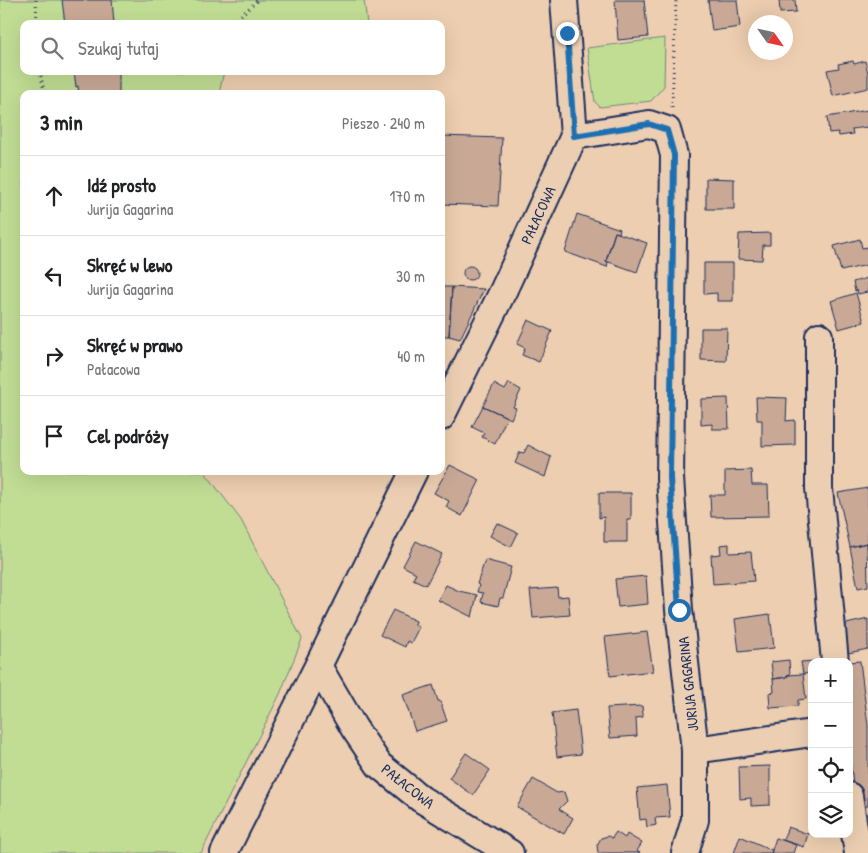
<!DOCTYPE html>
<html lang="pl">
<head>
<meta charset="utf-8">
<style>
  :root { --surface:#fff; --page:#f2f2f2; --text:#202124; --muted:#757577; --line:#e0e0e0 }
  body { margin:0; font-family:"Patrick Hand",sans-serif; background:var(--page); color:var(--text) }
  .controls { position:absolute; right:15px; bottom:15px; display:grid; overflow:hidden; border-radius:10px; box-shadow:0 5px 20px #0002 }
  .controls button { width:45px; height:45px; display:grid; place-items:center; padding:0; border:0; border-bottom:1px solid var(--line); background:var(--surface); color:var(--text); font:25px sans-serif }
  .compass { position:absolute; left:748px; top:15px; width:45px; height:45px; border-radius:50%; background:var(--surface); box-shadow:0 5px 20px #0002; rotate:124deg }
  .stop { position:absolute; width:15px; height:15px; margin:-11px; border:4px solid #1f6fb2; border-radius:50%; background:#fff }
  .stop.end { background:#1f6fb2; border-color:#fff; box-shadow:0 1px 5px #0008 }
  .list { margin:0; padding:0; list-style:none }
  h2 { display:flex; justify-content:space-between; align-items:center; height:65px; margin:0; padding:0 20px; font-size:21px }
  h2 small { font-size:16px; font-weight:400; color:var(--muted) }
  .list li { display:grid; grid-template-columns:32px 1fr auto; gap:15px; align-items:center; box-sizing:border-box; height:80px; padding:0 20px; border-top:1px solid var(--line) }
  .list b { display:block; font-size:19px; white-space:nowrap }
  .list p { margin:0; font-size:16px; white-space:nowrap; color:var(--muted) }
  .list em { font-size:16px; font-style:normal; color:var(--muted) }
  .icon { flex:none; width:28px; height:28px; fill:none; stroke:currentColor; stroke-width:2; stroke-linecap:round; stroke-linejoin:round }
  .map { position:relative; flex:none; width:868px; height:853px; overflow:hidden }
  .search { position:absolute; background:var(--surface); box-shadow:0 5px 20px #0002; left:20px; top:20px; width:425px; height:55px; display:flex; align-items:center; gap:12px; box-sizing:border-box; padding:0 18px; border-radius:10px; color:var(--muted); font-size:19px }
  .panel { position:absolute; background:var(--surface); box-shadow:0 5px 20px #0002; left:20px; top:90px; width:425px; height:385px; border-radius:10px }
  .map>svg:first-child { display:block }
  .green { fill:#c1dd94; stroke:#6e8679 }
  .building { fill:#c9a996; stroke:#1b2f5e }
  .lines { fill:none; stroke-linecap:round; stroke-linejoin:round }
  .minor-casing { stroke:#1b2f5e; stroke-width:30 }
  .path { stroke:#1b2f5e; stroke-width:3; stroke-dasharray:1 4; stroke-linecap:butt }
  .minor { stroke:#eccfb3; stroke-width:26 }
  .route { stroke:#1f6fb2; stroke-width:6 }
  .labels { text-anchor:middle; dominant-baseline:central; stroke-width:4.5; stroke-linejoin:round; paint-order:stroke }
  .street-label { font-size:15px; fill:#1b2f5e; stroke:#eccfb3 }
</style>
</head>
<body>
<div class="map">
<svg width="868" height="853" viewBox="0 0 868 853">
  <rect width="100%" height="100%" fill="#eeceb0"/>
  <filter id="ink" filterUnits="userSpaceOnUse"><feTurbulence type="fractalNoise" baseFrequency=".02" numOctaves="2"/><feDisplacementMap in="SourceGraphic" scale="10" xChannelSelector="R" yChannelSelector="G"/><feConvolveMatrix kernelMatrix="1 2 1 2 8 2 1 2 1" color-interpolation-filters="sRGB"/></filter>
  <g filter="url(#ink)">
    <path class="green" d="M0,0H364L367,24H24V71H224L219,94H24V471H204L241,520L302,639L280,694L201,853H0Z
      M665,38L664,86L651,101L600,107L595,102L587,48Z"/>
    <path class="building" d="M62,0H112L114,24H65Z
      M615,0H644L648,37L618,40Z
      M708,0H737L740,27L712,31Z
      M779,0H795L796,12L780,13Z
      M853,61L854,64L865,61L868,73V88L833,96L827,70L839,68L838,64Z
      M74,71H119V94H79L78,86L76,87Z
      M868,110V127L852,129L853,134L839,136L838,132L829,133L827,117Z
      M441,136L502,138L498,206L441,204Z
      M706,178L734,179V209H706Z
      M577,214L620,229L619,233L615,232L606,261L608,262L607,267L565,252Z
      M615,232L647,243L637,272L606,261Z
      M770,233V245H763L762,260L738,259L739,234Z
      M860,239L862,248L868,247V268L867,265L841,271L834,246Z
      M704,263H733V301H717V293L704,294Z
      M463 273a7 7 0 1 1 14 0a7 7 0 1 1-14 0Z
      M868,278V293L867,292L858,294L857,290L855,291L853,282Z
      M441,287H452L449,336H441Z
      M452,287L484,289L460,339L449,336Z
      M856,293L864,322L839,329L831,301Z
      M528,320L552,331L539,362L522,355L525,348L517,344Z
      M701,328H727L726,361L701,360Z
      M509,383L521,390L513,407L516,408L511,419L483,406L494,384L505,390Z
      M756,397L787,398L786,421L795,420V445L762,446V420H757Z
      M728,398L729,429H712V424L701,425V399Z
      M483,406L507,417L495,444L482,437L484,433L472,427Z
      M528,445L551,457L545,477L515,463L520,452L524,453Z
      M450,465L480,480L462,516L446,507L449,501L434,493Z
      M751,470L752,485H768L769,516L711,517L710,495H725V471Z
      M868,488V548L867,543L850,547L838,493Z
      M599,493H631V520H627V542H604V517L599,518Z
      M497,523L518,533L511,547L490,536Z
      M416,541L442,554L426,585L413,579L416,573L403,566Z
      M867,543L868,586L858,588L850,547Z
      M729,544V553L751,552L754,581L713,584L711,555L721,554L720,545Z
      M485,560L511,567L503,598H500L498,606L481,602L483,593L477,592L479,585L477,584Z
      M646,576L648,604L618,607L615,579Z
      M446,585L459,591L477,595L472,617L438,600Z
      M557,588L558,597L568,596L570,615L533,618L530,590Z
      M393,610L416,621L415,625L419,627L411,643L407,641L405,647L380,635Z
      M770,614L774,648L739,652L735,619Z
      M868,619V649L848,653L842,625Z
      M647,632L653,671L610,676L605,637Z
      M789,660L790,675H787V677L773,679L771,662Z
      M826,660V662H812V673L803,674L801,662Z
      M860,661L868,726V806L856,808L849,751V662Z
      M803,674L806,699L798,700V706L770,708L769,693L774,692L773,679L787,677V675Z
      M433,685L438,701H440L447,721L415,731L403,695Z
      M642,706L643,717L636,718L637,736L610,738L607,708Z
      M576,710L581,754L557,757L552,713Z
      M466,753L490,770L473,795L449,778Z
      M770,766V805L751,806V798L740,799L739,767Z
      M533,779L557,793L564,792L567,801L559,809L573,818L564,834L517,807Z
      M667,785L670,817L655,818L656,825L647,827L646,819L640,820L637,788Z
      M788,827L808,834L804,847L783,840Z
      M616,832L625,838L627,834L642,843L637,851L640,853H598L597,845L601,838L608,836L612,838Z
      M740,836L772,850L771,853H734Z
      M776,838L796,845L793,853H771Z"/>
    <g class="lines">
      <g class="minor-casing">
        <path id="minor" d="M574,136L649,124L667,130L674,155L670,478L679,610L695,750V820L685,853
          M819,336V488L835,662
          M441,417L504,289L574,136L564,0
          M318,666L354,728L379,765L421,799L510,853
          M695,750L812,733
          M849,796L858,853
          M224,853L318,666L414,471"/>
      </g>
      <path class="path" d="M36,0L37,24
        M237,24L239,17L258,0
        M40,71L44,91L47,94
        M233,71V73
        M672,107L676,0"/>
      <use href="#minor" class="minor"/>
    </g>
  </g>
  <g class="lines" filter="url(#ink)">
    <path class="route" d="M567,33L574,136L649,124L667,130L674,155L670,478L679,610"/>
  </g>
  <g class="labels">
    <g class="street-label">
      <text transform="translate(538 215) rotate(-65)">PAŁACOWA</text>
      <text transform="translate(688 684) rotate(-96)">JURIJA GAGARINA</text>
      <text transform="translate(408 786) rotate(38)">PAŁACOWA</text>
    </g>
  </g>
</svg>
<div class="controls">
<button>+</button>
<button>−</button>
<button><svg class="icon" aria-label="locate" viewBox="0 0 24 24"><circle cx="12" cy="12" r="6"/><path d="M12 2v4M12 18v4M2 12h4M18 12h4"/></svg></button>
<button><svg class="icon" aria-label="layers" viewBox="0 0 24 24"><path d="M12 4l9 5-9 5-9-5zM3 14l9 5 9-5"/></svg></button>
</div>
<svg class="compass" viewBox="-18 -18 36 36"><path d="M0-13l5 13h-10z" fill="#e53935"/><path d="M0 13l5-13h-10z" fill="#757577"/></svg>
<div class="stop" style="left:679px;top:610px"></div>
<div class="stop end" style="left:567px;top:33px"></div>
<div class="search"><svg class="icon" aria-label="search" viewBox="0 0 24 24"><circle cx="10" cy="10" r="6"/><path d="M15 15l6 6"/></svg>Szukaj tutaj</div>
<section class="panel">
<h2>3 min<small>Pieszo · 240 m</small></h2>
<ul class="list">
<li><svg class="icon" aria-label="ahead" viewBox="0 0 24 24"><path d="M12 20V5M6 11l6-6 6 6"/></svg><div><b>Idź prosto</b><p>Jurija Gagarina</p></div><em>170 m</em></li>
<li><svg class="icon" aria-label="left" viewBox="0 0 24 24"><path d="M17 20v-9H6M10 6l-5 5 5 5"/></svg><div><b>Skręć w lewo</b><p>Jurija Gagarina</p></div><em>30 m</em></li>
<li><svg class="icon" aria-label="right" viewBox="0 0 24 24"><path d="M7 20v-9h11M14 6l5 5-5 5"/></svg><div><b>Skręć w prawo</b><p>Pałacowa</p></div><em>40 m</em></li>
<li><svg class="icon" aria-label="arrive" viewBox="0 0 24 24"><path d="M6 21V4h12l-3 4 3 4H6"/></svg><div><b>Cel podróży</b></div></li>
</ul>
</section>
</div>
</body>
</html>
